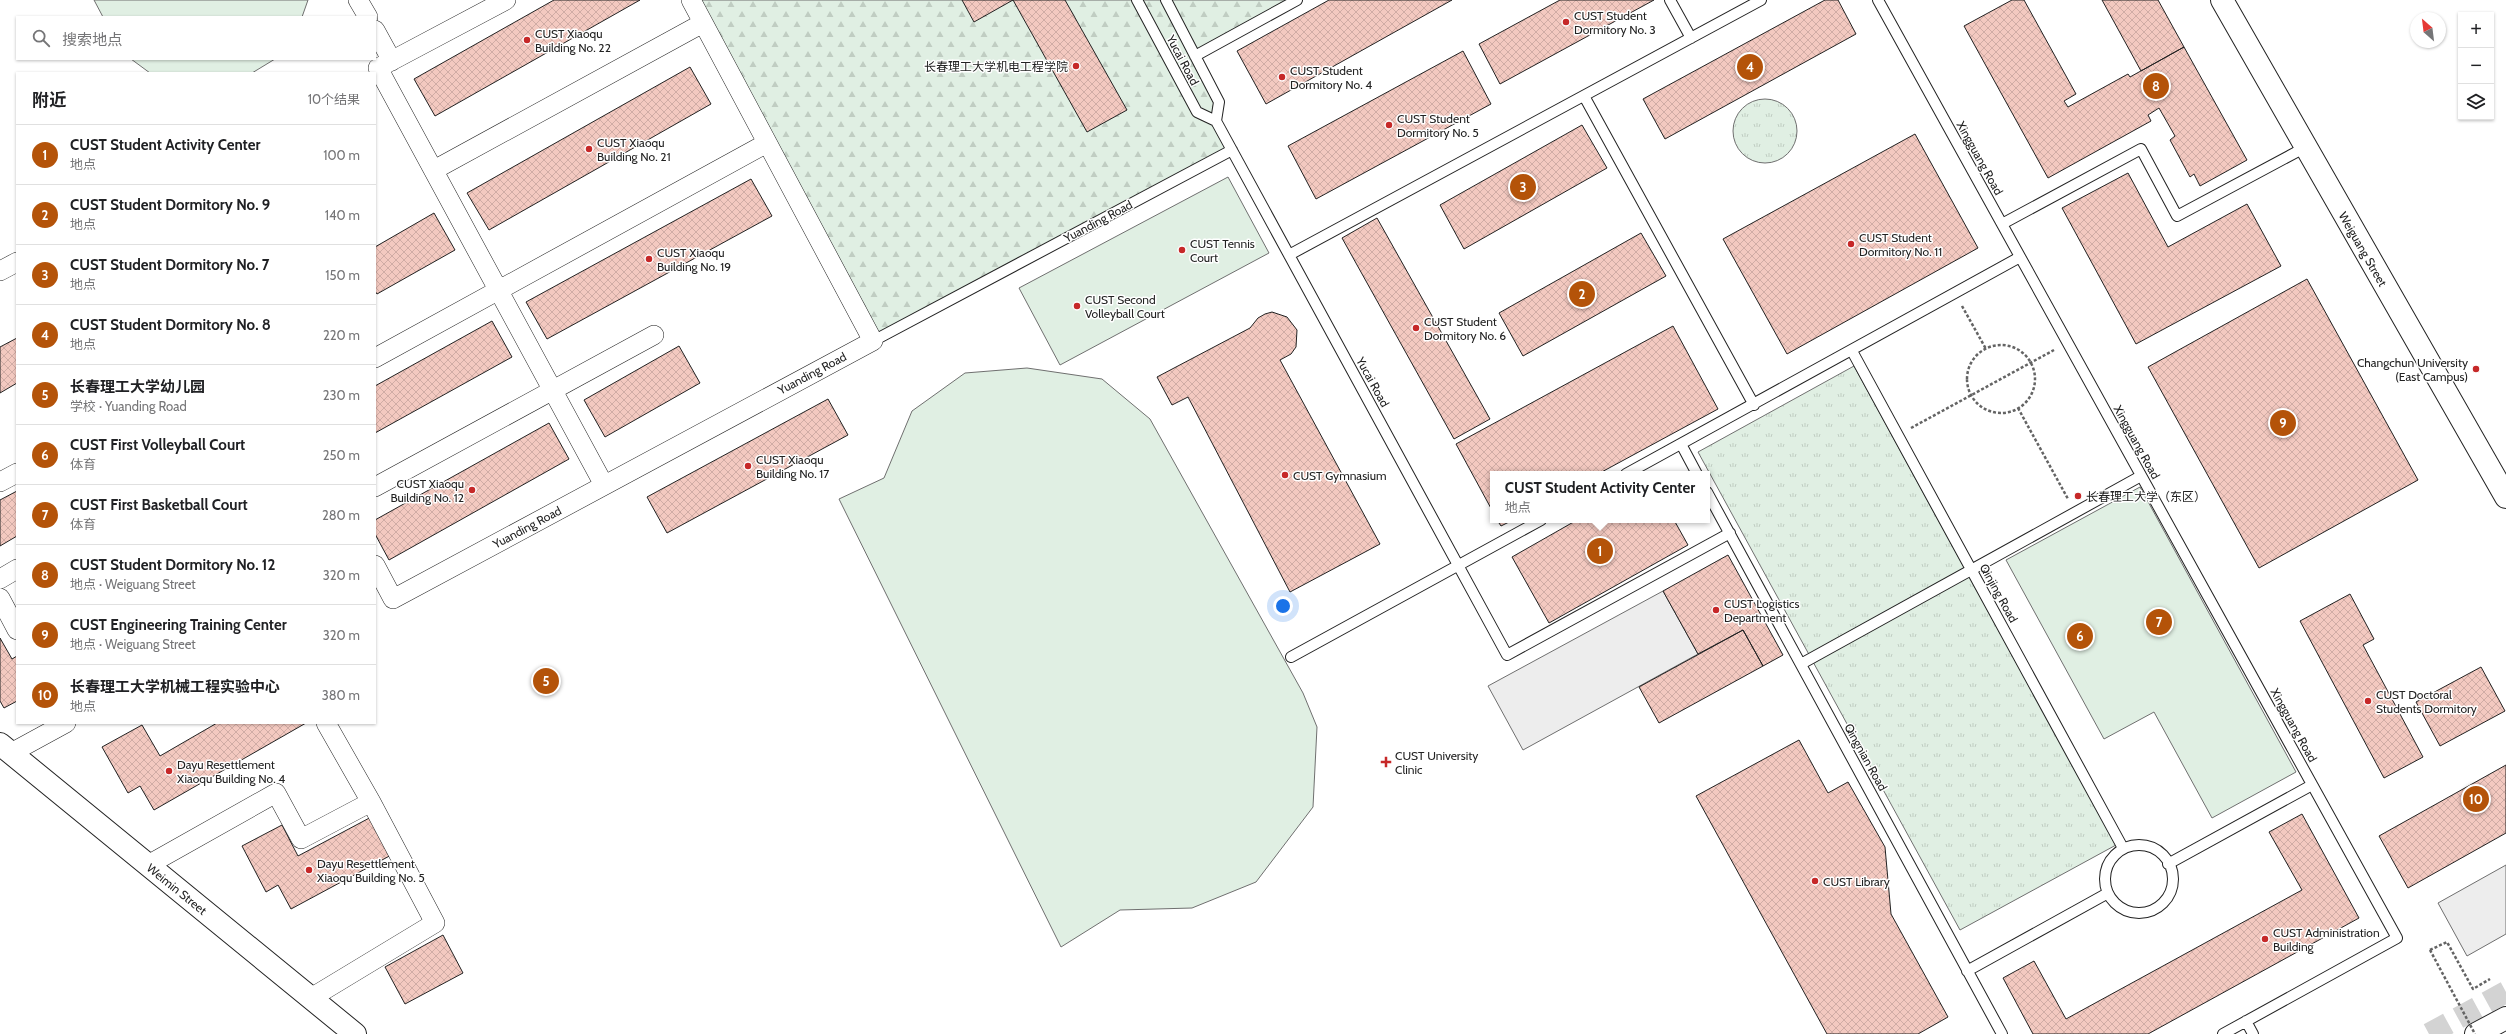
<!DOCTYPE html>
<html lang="zh">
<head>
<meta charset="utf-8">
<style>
  :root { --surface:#fff; --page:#f2f2f2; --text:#202124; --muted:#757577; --line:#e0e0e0; --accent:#b45309 }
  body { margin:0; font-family:Cabin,"Noto Sans SC",sans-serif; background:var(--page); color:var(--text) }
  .controls { position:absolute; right:12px; top:12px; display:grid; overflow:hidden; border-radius:0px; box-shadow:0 1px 3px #0004 }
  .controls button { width:36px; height:36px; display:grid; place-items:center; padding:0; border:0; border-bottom:1px solid var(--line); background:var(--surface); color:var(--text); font:20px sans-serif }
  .compass { position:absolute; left:2410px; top:12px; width:36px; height:36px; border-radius:50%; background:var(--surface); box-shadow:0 1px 3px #0004; rotate:332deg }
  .you { position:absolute; left:1283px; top:606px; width:14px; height:14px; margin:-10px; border:3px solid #fff; border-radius:50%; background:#1a73e8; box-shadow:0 0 0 6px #1a73e833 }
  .badge { display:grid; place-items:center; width:26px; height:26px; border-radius:50%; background:var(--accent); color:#fff; font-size:13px; font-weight:700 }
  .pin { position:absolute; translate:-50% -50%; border:2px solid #fff; box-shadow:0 1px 4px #0006 }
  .popup { position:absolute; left:1490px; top:471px; width:220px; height:52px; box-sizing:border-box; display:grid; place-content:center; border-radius:0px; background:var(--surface); filter:drop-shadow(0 1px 3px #0005); font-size:13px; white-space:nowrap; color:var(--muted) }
  .popup b { font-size:15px; color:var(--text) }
  .popup::after { content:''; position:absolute; left:50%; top:100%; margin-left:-8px; border:8px solid transparent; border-top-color:var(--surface) }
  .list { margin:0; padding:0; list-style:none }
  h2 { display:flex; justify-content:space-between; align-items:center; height:52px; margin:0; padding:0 16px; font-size:17px }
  h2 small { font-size:13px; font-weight:400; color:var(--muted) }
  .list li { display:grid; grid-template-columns:26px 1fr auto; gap:12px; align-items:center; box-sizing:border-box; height:60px; padding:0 16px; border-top:1px solid var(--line) }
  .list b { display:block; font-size:15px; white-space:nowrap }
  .list p { margin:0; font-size:13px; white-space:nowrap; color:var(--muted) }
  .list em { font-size:13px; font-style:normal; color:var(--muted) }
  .icon { flex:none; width:22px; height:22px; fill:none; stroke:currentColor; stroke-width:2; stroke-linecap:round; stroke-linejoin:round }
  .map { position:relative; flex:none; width:2506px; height:1034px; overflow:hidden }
  .search { position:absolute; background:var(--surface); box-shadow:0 1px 3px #0004; left:16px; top:16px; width:360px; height:44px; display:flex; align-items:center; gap:10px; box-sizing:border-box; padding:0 14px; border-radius:0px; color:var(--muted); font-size:15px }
  .panel { position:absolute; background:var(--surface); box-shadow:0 1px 3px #0004; left:16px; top:72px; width:360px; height:652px; border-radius:0px }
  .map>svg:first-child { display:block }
  .grass { fill:url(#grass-tufts); stroke:#6f6f6f }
  .forest { fill:url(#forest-firs); stroke:#6f6f6f }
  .garden { fill:#e0efe3; stroke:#6f6f6f }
  .parking { fill:#ededed; stroke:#6f6f6f }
  .building { fill:url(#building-cross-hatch); stroke:#222 }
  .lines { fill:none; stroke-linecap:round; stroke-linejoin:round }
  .trunk-tunnel { stroke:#d3d3d3; stroke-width:22; stroke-dasharray:22 11; stroke-linecap:butt }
  .service-casing { stroke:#222; stroke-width:12 }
  .minor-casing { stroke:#222; stroke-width:20 }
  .tertiary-casing { stroke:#222; stroke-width:24 }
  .secondary-casing { stroke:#222; stroke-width:24 }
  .primary-casing { stroke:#222; stroke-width:24 }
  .path { stroke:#646464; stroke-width:2.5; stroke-dasharray:3 2; stroke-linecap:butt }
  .service { stroke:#fff; stroke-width:10 }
  .minor { stroke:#fff; stroke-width:19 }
  .tertiary { stroke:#fff; stroke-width:22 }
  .secondary { stroke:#fff; stroke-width:22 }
  .primary { stroke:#fff; stroke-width:22 }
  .path-bridge { stroke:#646464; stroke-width:2.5; stroke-dasharray:3 2; stroke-linecap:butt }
  .poi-dot { fill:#c62828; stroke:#fff; stroke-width:1.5 }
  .labels { text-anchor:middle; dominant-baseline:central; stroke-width:3; stroke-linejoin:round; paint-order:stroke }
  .poi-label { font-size:12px; fill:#222; stroke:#fff; text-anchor:start }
  .street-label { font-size:12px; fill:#222; stroke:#fff }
</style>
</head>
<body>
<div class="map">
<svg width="2506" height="1034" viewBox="0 0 2506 1034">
  <defs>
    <pattern id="grass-tufts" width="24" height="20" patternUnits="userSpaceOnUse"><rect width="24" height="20" fill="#e0efe3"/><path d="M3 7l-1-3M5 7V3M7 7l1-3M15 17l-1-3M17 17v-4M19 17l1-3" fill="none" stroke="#c0cdc2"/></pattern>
    <pattern id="forest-firs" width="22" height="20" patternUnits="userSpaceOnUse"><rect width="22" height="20" fill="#e0efe3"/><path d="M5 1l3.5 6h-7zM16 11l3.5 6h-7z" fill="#c0cdc2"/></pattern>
    <pattern id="building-cross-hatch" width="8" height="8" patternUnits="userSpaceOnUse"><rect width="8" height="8" fill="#f3c9c0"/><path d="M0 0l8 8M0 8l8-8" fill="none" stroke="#d0aca5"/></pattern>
  </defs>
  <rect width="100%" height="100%" fill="#fff"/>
  <path class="grass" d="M1733 131a32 32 0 1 1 64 0a32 32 0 1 1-64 0Z
    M1854,366L2116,845L1960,930L1698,452Z"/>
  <path class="forest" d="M691,0H1297L1196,56L1219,102L1216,121L1232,150L873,341Z"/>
  <path class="garden" d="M94,0H308L302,17H103Z
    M131,59H275L252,73H150Z
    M1228,177L1269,253L1060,365L1019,288Z
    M1027,368L1102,379L1150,419L1303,693L1317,727L1313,807L1256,882L1192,908L1120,910L1061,947L839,499L884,478L912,411L965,373Z
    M2140,487L2296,772L2212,818L2154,712L2104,739L2006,560Z"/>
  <path class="parking" d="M1663,591L1698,654L1523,750L1488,686Z
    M2506,865V934L2467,956L2438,903Z"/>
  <path class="building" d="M554,0H640L435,116L414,79Z
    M962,0H1065L1127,110L1087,132L1013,0L974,22Z
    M1329,0H1452L1266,104L1237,51Z
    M1560,0H1654L1500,84L1479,44Z
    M1825,0H1838L1856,34L1665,139L1643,99Z
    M2012,0H2024L2076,94L2064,101L2068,107L2128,74L2130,77L2184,47L2247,160L2200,186L2194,174L2190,177L2170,140L2175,136L2159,108L2148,115L2151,121L2048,178L1964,26Z
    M2102,0H2158L2184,47L2141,71Z
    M1463,51L1491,104L1316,199L1288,146Z
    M690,67L711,104L489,230L467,193Z
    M1582,125L1607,168L1464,249L1440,205Z
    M1915,134L1978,248L1787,354L1723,239Z
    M2128,173L2168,247L2247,204L2281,266L2136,344L2062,208Z
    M751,179L772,216L547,339L526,302Z
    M434,213L455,250L377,294L375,291V247Z
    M1377,218L1490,419L1454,439L1342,238Z
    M1641,233L1666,276L1523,356L1499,313Z
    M2307,279L2418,480L2259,568L2148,367Z
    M1272,312L1287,317L1297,330L1296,347L1291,354L1280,360L1380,544L1290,592L1188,397L1172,405L1157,377L1250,328L1258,318L1265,314Z
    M492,321L512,357L375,433V386Z
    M1673,326L1718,409L1598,474H1493V512L1456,444Z
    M17,338V383L0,393V347Z
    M679,346L700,383L605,437L584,400Z
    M828,399L848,435L667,533L647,497Z
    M549,423L569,459L389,560L375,534V520Z
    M17,491V536L0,546V500Z
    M1497,520H1513L1501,526Z
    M1577,520H1674L1688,545L1549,623L1512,557Z
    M1728,555L1783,655L1763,666L1743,630L1698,654L1663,591Z
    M2350,594L2374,639L2363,645L2423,757L2384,778L2300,621Z
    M1743,630L1763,666L1659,723L1639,687Z
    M0,638L12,659L17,656V701L4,708L0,701Z
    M2481,667L2505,711L2440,746L2416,702Z
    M217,723H306L154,810L140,786L128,793L102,747L142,725L160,756Z
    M1799,740L1828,793L1848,782L1885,847L1891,914L1948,1017L1918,1034H1827L1696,796Z
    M2506,765V833L2408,888L2379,836Z
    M2302,814L2359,918L2148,1034H2033L2003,978L2034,961L2066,1019L2302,890L2269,832Z
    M375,815L395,853L291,909L278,885L266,892L242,846L282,825L298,856Z
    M443,935L463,973L405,1004L385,967Z"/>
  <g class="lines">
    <path class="trunk-tunnel" d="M2429,1034L2506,992"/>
    <g class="service-casing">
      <path id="service" d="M1137,0L1197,112L1216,121L1219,102L1166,0
        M1670,0L1691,38
        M1878,0L2397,938L2223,1034
        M1195,56L1297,0
        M1584,96L1754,405
        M1216,121L1507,655L1730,533
        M2002,224L2141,149L2177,216L2304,148
        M1289,255L1761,0
        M873,341L1232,150
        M1852,351L2123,848
        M1681,444L1697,474
        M1626,474L2020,257
        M1707,492L2002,1034
        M1291,657L1541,520
        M1801,664L2141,476
        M2105 879a34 34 0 1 1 68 0a34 34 0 1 1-68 0Z
        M2168,864L2312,785
        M1967,971L2108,893
        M2246,1021L2253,1034"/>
    </g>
    <g class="minor-casing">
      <path id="minor" d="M358,0L368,17
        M506,0L378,68L604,485
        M375,30L392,61
        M434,170L703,23
        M0,271L17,262
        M375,358L767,143
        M0,482L17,473
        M375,487L654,335
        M375,565L393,599L873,341L691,0
        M0,579L17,569
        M0,598L17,630
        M326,723L371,802
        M11,753L66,723
        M148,865L276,793L301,839L371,802L435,923L311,998"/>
    </g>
    <g class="tertiary-casing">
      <path id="tertiary" d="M0,744L355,1034"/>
    </g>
    <g class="secondary-casing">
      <path id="secondary" d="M2222,0L2506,497"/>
    </g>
    <g class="primary-casing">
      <path id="primary" d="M2476,1034L2506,1018"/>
    </g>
    <path class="path" d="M1962,306L1986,349
      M1967 379a34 34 0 1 1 68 0a34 34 0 1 1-68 0Z
      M2018,408L2068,499
      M1911,428L2054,350
      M2430,950L2447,942L2473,989L2490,979"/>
    <use href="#service" class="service"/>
    <use href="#minor" class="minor"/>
    <use href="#tertiary" class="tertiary"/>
    <use href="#secondary" class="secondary"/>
    <use href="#primary" class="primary"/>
    <path class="path-bridge" d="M2430,950L2475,1034"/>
  </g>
  <g class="poi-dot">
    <circle cx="1566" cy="22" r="4"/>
    <circle cx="527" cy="40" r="4"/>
    <circle cx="1076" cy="66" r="4"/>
    <circle cx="1282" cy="77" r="4"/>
    <circle cx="1389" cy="125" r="4"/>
    <circle cx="589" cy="149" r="4"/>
    <circle cx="1851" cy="244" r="4"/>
    <circle cx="1182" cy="250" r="4"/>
    <circle cx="649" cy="259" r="4"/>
    <circle cx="1077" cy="306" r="4"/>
    <circle cx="1416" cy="328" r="4"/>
    <circle cx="2476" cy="369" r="4"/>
    <circle cx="748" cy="466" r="4"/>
    <circle cx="1285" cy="475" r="4"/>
    <circle cx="472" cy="490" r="4"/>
    <circle cx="2078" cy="496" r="4"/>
    <circle cx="1716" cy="610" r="4"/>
    <circle cx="2368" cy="701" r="4"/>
    <path d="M1384 756h4v4h4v4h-4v4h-4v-4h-4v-4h4z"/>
    <circle cx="169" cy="771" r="4"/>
    <circle cx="309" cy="870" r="4"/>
    <circle cx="1815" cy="881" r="4"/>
    <circle cx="2265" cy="939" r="4"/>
  </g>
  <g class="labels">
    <g class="poi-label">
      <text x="1574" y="15">CUST Student<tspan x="1574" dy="14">Dormitory No. 3</tspan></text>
      <text x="535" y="33">CUST Xiaoqu<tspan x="535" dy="14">Building No. 22</tspan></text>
      <text x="1068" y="66" text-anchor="end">长春理工大学机电工程学院</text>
      <text x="1290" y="70">CUST Student<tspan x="1290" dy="14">Dormitory No. 4</tspan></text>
      <text x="1397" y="118">CUST Student<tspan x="1397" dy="14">Dormitory No. 5</tspan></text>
      <text x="597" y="142">CUST Xiaoqu<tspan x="597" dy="14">Building No. 21</tspan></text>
      <text x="1859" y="237">CUST Student<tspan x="1859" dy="14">Dormitory No. 11</tspan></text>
      <text x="1190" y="243">CUST Tennis<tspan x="1190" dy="14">Court</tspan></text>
      <text x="657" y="252">CUST Xiaoqu<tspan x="657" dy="14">Building No. 19</tspan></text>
      <text x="1085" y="299">CUST Second<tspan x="1085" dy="14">Volleyball Court</tspan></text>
      <text x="1424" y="321">CUST Student<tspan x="1424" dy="14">Dormitory No. 6</tspan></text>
      <text x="2468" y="362" text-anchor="end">Changchun University<tspan x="2468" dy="14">(East Campus)</tspan></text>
      <text x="756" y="459">CUST Xiaoqu<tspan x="756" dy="14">Building No. 17</tspan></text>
      <text x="1293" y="475">CUST Gymnasium</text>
      <text x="464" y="483" text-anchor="end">CUST Xiaoqu<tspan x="464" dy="14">Building No. 12</tspan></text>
      <text x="2086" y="496">长春理工大学（东区）</text>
      <text x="1724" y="603">CUST Logistics<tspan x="1724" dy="14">Department</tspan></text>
      <text x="2376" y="694">CUST Doctoral<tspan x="2376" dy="14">Students Dormitory</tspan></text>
      <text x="1395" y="755">CUST University<tspan x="1395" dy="14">Clinic</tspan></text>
      <text x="177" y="764">Dayu Resettlement<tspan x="177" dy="14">Xiaoqu Building No. 4</tspan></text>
      <text x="317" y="863">Dayu Resettlement<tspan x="317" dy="14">Xiaoqu Building No. 5</tspan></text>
      <text x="1823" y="881">CUST Library</text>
      <text x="2273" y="932">CUST Administration<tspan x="2273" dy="14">Building</tspan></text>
    </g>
    <g class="street-label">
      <text transform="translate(1183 60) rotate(62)">Yucai Road</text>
      <text transform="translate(1980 158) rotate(61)">Xingguang Road</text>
      <text transform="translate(1098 221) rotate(-28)">Yuanding Road</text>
      <text transform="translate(2363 249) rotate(60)">Weiguang Street</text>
      <text transform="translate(812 373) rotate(-28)">Yuanding Road</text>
      <text transform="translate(1373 382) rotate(61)">Yucai Road</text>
      <text transform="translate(2137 442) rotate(61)">Xingguang Road</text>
      <text transform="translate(527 527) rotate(-28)">Yuanding Road</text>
      <text transform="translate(1999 593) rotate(61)">Qinjing Road</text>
      <text transform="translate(2294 725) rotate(61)">Xingguang Road</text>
      <text transform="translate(1866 757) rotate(61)">Qingnian Road</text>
      <text transform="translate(177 889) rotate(39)">Weimin Street</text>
    </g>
  </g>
</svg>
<div class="controls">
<button>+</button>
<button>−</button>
<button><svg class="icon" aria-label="layers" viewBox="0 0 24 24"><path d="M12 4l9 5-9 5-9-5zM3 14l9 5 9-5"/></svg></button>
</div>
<svg class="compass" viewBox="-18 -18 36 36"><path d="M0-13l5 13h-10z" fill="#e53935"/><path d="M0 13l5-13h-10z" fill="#757577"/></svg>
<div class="you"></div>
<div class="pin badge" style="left:1600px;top:551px">1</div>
<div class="popup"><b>CUST Student Activity Center</b>地点</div>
<div class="pin badge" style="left:1582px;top:294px">2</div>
<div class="pin badge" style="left:1523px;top:187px">3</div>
<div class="pin badge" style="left:1750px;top:67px">4</div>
<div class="pin badge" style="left:546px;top:681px">5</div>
<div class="pin badge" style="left:2080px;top:636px">6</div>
<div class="pin badge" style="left:2159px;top:622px">7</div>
<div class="pin badge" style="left:2156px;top:86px">8</div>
<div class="pin badge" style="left:2283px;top:423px">9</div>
<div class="pin badge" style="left:2476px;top:799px">10</div>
<div class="search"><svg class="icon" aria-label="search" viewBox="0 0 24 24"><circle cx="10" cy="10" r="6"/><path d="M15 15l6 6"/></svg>搜索地点</div>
<section class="panel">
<h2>附近<small>10个结果</small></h2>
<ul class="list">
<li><span class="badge">1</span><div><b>CUST Student Activity Center</b><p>地点</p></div><em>100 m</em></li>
<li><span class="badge">2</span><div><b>CUST Student Dormitory No. 9</b><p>地点</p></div><em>140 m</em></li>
<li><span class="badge">3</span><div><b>CUST Student Dormitory No. 7</b><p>地点</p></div><em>150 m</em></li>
<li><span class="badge">4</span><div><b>CUST Student Dormitory No. 8</b><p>地点</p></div><em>220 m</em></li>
<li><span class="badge">5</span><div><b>长春理工大学幼儿园</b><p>学校 · Yuanding Road</p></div><em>230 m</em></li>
<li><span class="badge">6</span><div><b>CUST First Volleyball Court</b><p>体育</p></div><em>250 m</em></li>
<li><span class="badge">7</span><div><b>CUST First Basketball Court</b><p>体育</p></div><em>280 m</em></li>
<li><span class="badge">8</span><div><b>CUST Student Dormitory No. 12</b><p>地点 · Weiguang Street</p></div><em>320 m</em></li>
<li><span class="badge">9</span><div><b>CUST Engineering Training Center</b><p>地点 · Weiguang Street</p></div><em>320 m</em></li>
<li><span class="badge">10</span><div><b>长春理工大学机械工程实验中心</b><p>地点</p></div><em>380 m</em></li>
</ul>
</section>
</div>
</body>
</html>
